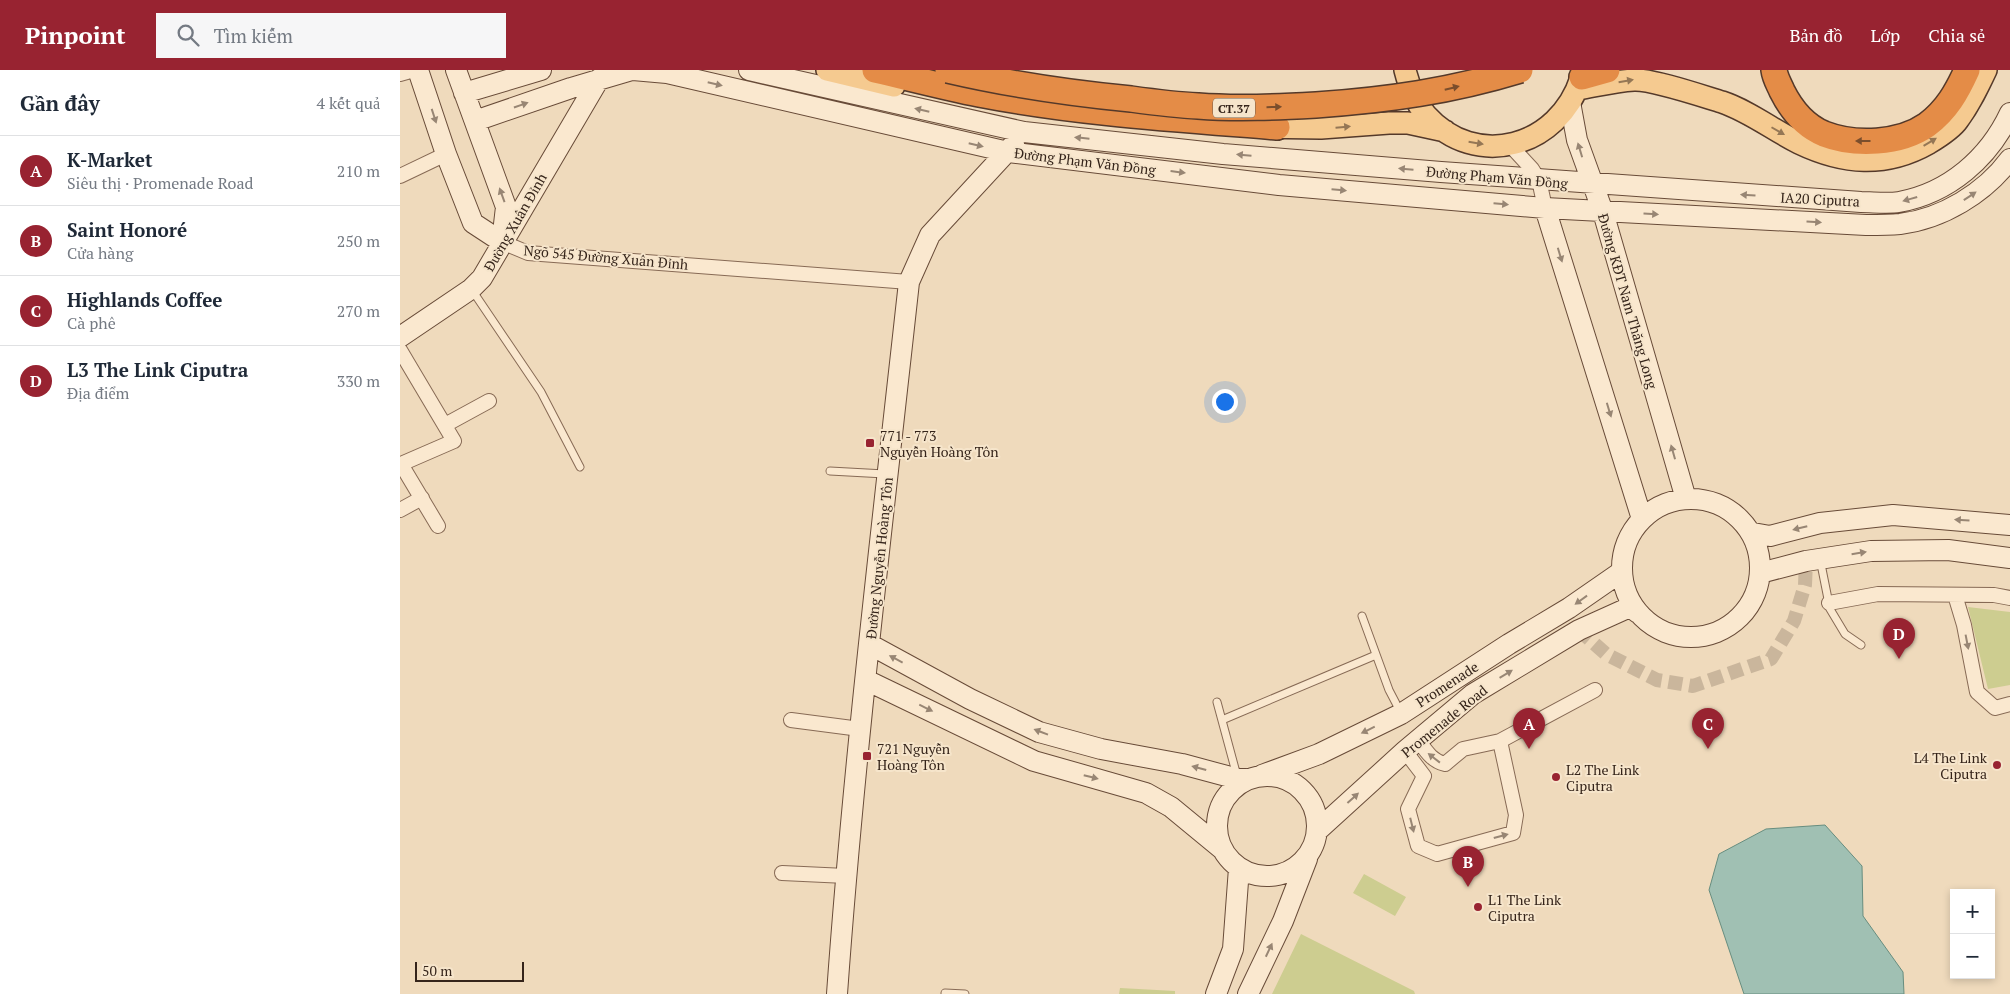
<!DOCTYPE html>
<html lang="vi">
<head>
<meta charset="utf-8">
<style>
  :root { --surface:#fff; --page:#f6f6f7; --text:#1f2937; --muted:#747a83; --line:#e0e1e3; --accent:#982331 }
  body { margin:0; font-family:"PT Serif",serif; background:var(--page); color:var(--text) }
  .controls { position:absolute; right:15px; bottom:15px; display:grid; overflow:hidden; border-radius:0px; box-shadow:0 2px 8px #0003 }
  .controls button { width:45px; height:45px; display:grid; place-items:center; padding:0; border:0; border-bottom:1px solid var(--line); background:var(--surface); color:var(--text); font:25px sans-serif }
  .scale { position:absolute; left:15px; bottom:12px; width:109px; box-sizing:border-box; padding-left:5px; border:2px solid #35241a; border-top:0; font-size:14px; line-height:18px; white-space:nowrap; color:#35241a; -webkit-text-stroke:4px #f6e5cb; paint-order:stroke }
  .you { position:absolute; left:824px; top:331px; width:18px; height:18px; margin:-12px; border:4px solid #fff; border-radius:50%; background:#1a73e8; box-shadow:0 0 0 8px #1a73e833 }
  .badge { display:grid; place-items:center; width:32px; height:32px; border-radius:50%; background:var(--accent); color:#fff; font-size:16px; font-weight:700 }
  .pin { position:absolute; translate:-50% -41px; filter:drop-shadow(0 1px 2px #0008) }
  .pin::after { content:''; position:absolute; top:26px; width:18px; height:15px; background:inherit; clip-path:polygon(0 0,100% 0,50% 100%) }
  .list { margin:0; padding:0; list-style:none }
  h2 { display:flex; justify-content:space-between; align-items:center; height:65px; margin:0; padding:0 20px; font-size:21px }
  h2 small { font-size:16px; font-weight:400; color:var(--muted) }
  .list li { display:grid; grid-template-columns:32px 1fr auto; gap:15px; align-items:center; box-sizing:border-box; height:70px; padding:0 20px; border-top:1px solid var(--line) }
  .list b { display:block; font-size:19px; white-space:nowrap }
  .list p { margin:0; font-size:16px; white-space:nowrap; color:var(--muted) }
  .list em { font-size:16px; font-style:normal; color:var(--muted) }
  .icon { flex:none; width:28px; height:28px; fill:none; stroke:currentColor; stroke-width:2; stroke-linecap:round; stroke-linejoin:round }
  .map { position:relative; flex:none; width:1610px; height:924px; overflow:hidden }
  header { display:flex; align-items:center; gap:30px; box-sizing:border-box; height:70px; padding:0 25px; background:var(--accent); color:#fff }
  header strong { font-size:24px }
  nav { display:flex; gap:28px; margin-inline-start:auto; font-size:18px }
  .search { width:350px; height:45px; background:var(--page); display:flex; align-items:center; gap:12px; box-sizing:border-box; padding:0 18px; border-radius:0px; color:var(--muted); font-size:19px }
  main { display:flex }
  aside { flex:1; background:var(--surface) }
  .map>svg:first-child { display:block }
  .green { fill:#cdcd90 }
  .water { fill:#a0c0b3; stroke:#678d7f }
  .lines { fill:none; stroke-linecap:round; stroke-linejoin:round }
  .street-tunnel { stroke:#cab69c; stroke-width:14; stroke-dasharray:14 7; stroke-linecap:butt }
  .lane-casing { stroke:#876a55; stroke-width:9 }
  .street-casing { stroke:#876a55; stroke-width:16 }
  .secondary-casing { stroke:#684b38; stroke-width:22 }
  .primary-casing { stroke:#54392a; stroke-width:24 }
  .highway-casing { stroke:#54392a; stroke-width:28 }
  .lane { stroke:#fae8cf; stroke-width:7 }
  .street { stroke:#fae8cf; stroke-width:14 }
  .secondary { stroke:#fae8cf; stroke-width:20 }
  .primary { stroke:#f5ca90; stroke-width:21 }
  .highway { stroke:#e48c47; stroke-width:25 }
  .highway-bridge-casing { stroke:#54392a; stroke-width:28; stroke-linecap:butt }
  .highway-bridge { stroke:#e48c47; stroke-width:25 }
  .oneway { fill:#957755 }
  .oneway2 { fill:#988674 }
  .oneway3 { fill:#7b4e2c }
  .poi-dot { fill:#982331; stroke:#f6e5cb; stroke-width:2 }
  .labels { text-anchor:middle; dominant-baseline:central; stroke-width:4; stroke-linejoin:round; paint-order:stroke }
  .shield { fill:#f6e5cb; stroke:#6f5e4f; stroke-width:1 }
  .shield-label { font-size:12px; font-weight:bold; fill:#35241a }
  .street-label { font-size:14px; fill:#35241a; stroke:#f6e5cb }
  .poi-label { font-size:14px; fill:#35241a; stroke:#f6e5cb; text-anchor:start }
</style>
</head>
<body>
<header>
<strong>Pinpoint</strong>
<div class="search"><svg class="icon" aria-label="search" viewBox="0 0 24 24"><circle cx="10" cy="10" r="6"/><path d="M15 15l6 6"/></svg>Tìm kiếm</div>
<nav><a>Bản đồ</a><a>Lớp</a><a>Chia sẻ</a></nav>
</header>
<main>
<aside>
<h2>Gần đây<small>4 kết quả</small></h2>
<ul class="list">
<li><span class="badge">A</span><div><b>K-Market</b><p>Siêu thị · Promenade Road</p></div><em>210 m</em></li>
<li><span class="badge">B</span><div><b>Saint Honoré</b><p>Cửa hàng</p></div><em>250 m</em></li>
<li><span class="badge">C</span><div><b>Highlands Coffee</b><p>Cà phê</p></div><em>270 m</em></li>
<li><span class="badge">D</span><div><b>L3 The Link Ciputra</b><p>Địa điểm</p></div><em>330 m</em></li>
</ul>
</aside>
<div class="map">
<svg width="1610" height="924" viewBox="0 0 1610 924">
  <rect width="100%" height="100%" fill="#efdabc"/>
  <path class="green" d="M1568,537L1610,542V615L1588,619Z
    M964,804L1006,827L995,846L953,823Z
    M901,864L1014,921L1015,924H872Z
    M720,918L775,921V924H719Z"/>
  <path class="water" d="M1425,755L1462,796L1463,846L1503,902L1504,924H1344L1309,820L1319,784L1366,759Z"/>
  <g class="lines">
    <path class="street-tunnel" d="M1179,560L1206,584L1257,610L1293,616L1371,589L1394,551L1405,515L1406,491"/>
    <g class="lane-casing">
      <path id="lane" d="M72,220L141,322L180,397
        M430,401L485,404
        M1420,489L1430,539L1445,564L1461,575
        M962,546L989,620L1001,643
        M817,632L837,706
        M822,650L976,585
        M545,923L565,924"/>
    </g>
    <g class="street-casing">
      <path id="street" d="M0,4L14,0
        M1110,75L1132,99L1139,110L1145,138
        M0,106L46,84
        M102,172L128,183L509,212
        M0,280L54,371L1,394L38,456
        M45,355L89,331
        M0,440L22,428
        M1555,525L1564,555L1577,622L1595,638L1610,634
        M1429,533L1478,524L1594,525L1610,528
        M391,650L460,659
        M1100,671L1195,620
        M1005,681L1024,706L1008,739L1018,776L1037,784L1113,763L1116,745L1100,671L1063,679L1045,694C1032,691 1026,681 1018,670
        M382,803L446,806"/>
    </g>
    <g class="secondary-casing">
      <path id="secondary" d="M18,0L46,84L73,153L102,172
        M56,0L106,137L103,163
        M233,0L267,3L608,82L879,115L1145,138L1466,155C1477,155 1489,155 1500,154C1542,149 1585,123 1610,89
        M349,0L624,62L823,84L1041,102L1461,132C1473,132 1487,134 1499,132C1549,123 1589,88 1610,43
        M64,23L141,0
        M1170,32L1177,70L1203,142L1286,429
        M75,51L171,18L232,0
        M1145,138L1242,449
        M0,267L71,219L82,208L199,9
        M1222 498a69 69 0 1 1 138 0a69 69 0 1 1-138 0Z
        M1353,463L1370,466L1420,453L1493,445L1610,455
        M1360,503L1406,491L1471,481L1548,480L1610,488
        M469,574L570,629L639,662L701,679L782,694L838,709H846
        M466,610L634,691L746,723L771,737L822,779
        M862,705L919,684L1001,644L1109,574L1169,538L1221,502
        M817 756a50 50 0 1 1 100 0a50 50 0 1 1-100 0Z
        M917,761L1005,681L1073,624L1179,560L1230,537L1238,543
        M437,924C454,686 483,449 509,212L530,165L614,74
        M816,924L833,879L839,798
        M848,924L883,851L907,789"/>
    </g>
    <g class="primary-casing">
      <path id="primary" d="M427,0L494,16
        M1005,0C1009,16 1015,32 1026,45C1076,101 1159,77 1181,8
        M1178,19C1196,16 1215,11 1234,10C1252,9 1302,26 1322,32C1349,41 1373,60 1399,73C1443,94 1485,98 1529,73C1539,67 1552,59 1558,50C1570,34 1578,17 1586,0
        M861,57L921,58L989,53H1008L1045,61"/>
    </g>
    <g class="highway-casing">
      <path id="highway" d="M475,0C510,8 544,17 579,24C677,43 777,49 877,57
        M1374,0C1375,8 1379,14 1382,21C1391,39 1405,56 1424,64C1455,76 1500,74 1527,55C1547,40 1557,22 1567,0
        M1182,7L1207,0"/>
    </g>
    <use href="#lane" class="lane"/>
    <use href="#street" class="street"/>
    <use href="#secondary" class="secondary"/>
    <use href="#primary" class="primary"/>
    <use href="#highway" class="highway"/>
    <g class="highway-bridge-casing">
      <path id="highway-bridge" d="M548,0C608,14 669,23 731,29C753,32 776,35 798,36C837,39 877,37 916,35C988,30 1051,21 1120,0"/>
    </g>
    <use href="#highway-bridge" class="highway-bridge"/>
  </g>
  <defs><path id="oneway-solid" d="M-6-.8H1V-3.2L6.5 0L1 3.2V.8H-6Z" transform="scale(1.25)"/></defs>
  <g class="oneway">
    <use href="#oneway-solid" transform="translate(1226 11) rotate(-10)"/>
    <use href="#oneway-solid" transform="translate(943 57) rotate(-5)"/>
    <use href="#oneway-solid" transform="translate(1378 61) rotate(30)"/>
    <use href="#oneway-solid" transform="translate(1530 72) rotate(-31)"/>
    <use href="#oneway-solid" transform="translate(1076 73) rotate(9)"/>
  </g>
  <g class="oneway2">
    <use href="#oneway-solid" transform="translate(315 14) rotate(13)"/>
    <use href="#oneway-solid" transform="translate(121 35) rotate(-19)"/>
    <use href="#oneway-solid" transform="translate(522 40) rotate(-167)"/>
    <use href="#oneway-solid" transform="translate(34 46) rotate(72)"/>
    <use href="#oneway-solid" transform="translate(682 68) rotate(-174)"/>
    <use href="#oneway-solid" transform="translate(576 75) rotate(13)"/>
    <use href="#oneway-solid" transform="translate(1180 80) rotate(-107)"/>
    <use href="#oneway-solid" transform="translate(844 85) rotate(-175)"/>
    <use href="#oneway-solid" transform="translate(1006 99) rotate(-175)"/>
    <use href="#oneway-solid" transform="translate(778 102) rotate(7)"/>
    <use href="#oneway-solid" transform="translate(939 120) rotate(5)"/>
    <use href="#oneway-solid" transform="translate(102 125) rotate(-110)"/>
    <use href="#oneway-solid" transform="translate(1348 125) rotate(-176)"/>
    <use href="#oneway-solid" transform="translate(1570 126) rotate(-34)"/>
    <use href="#oneway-solid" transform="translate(1510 129) rotate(164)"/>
    <use href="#oneway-solid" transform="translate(1101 134) rotate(5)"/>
    <use href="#oneway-solid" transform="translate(1251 144) rotate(3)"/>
    <use href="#oneway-solid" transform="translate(1414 152) rotate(3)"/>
    <use href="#oneway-solid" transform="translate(1160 185) rotate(73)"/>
    <use href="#oneway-solid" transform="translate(1209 340) rotate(73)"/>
    <use href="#oneway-solid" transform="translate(1273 382) rotate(-106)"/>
    <use href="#oneway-solid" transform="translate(1562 450) rotate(-176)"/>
    <use href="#oneway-solid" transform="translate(1400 458) rotate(166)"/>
    <use href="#oneway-solid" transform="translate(1459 483) rotate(-9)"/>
    <use href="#oneway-solid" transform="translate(1181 530) rotate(144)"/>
    <use href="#oneway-solid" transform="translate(1567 572) rotate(79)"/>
    <use href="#oneway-solid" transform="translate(496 589) rotate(-152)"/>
    <use href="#oneway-solid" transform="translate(1106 604) rotate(-31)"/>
    <use href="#oneway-solid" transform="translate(526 638) rotate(26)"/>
    <use href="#oneway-solid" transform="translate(968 660) rotate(154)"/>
    <use href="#oneway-solid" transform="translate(641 662) rotate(-159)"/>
    <use href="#oneway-solid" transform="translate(1034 688) rotate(-142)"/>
    <use href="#oneway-solid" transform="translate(799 698) rotate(-165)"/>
    <use href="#oneway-solid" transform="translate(691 707) rotate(14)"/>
    <use href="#oneway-solid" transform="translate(953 728) rotate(-42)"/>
    <use href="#oneway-solid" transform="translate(1012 755) rotate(76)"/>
    <use href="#oneway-solid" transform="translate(1101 766) rotate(-15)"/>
    <use href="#oneway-solid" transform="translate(869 880) rotate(-65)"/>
  </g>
  <g class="oneway3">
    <use href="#oneway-solid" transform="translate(1052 18) rotate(-14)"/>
    <use href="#oneway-solid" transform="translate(874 37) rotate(-1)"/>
    <use href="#oneway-solid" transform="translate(1463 71) rotate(-180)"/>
  </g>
  <g class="poi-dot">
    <rect x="465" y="368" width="10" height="10" rx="2.5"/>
    <rect x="462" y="681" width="10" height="10" rx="2.5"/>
    <circle cx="1597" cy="695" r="5"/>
    <circle cx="1156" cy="707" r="5"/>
    <circle cx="1078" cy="837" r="5"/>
  </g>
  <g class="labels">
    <rect class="shield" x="813" y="28.5" width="42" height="19" rx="4"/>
    <g class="shield-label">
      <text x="834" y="38">CT.37</text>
    </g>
    <g class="street-label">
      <text transform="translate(685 91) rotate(7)">Đường Phạm Văn Đồng</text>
      <text transform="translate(1097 107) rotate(5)">Đường Phạm Văn Đồng</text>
      <text transform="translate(1420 129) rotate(3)">IA20 Ciputra</text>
      <text transform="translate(115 152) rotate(-60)">Đường Xuân Đỉnh</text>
      <text transform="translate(206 187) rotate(5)">Ngõ 545 Đường Xuân Đỉnh</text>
      <text transform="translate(1228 231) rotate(74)">Đường KĐT Nam Thăng Long</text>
      <text transform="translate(479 488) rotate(-84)">Đường Nguyễn Hoàng Tôn</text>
      <text transform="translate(1047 614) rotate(-33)">Promenade</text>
      <text transform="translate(1044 651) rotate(-39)">Promenade Road</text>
    </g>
    <g class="poi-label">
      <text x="480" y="365">771 - 773<tspan x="480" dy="16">Nguyễn Hoàng Tôn</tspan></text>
      <text x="477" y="678">721 Nguyễn<tspan x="477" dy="16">Hoàng Tôn</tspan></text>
      <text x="1587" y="687" text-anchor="end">L4 The Link<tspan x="1587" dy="16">Ciputra</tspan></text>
      <text x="1166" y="699">L2 The Link<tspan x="1166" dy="16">Ciputra</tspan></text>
      <text x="1088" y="829">L1 The Link<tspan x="1088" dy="16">Ciputra</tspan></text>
    </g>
  </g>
</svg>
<div class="controls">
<button>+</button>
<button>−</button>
</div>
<div class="scale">50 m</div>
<div class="you"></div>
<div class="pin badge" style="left:1129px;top:679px">A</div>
<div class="pin badge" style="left:1068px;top:817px">B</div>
<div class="pin badge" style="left:1308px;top:679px">C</div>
<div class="pin badge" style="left:1499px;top:589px">D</div>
</div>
</main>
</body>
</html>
